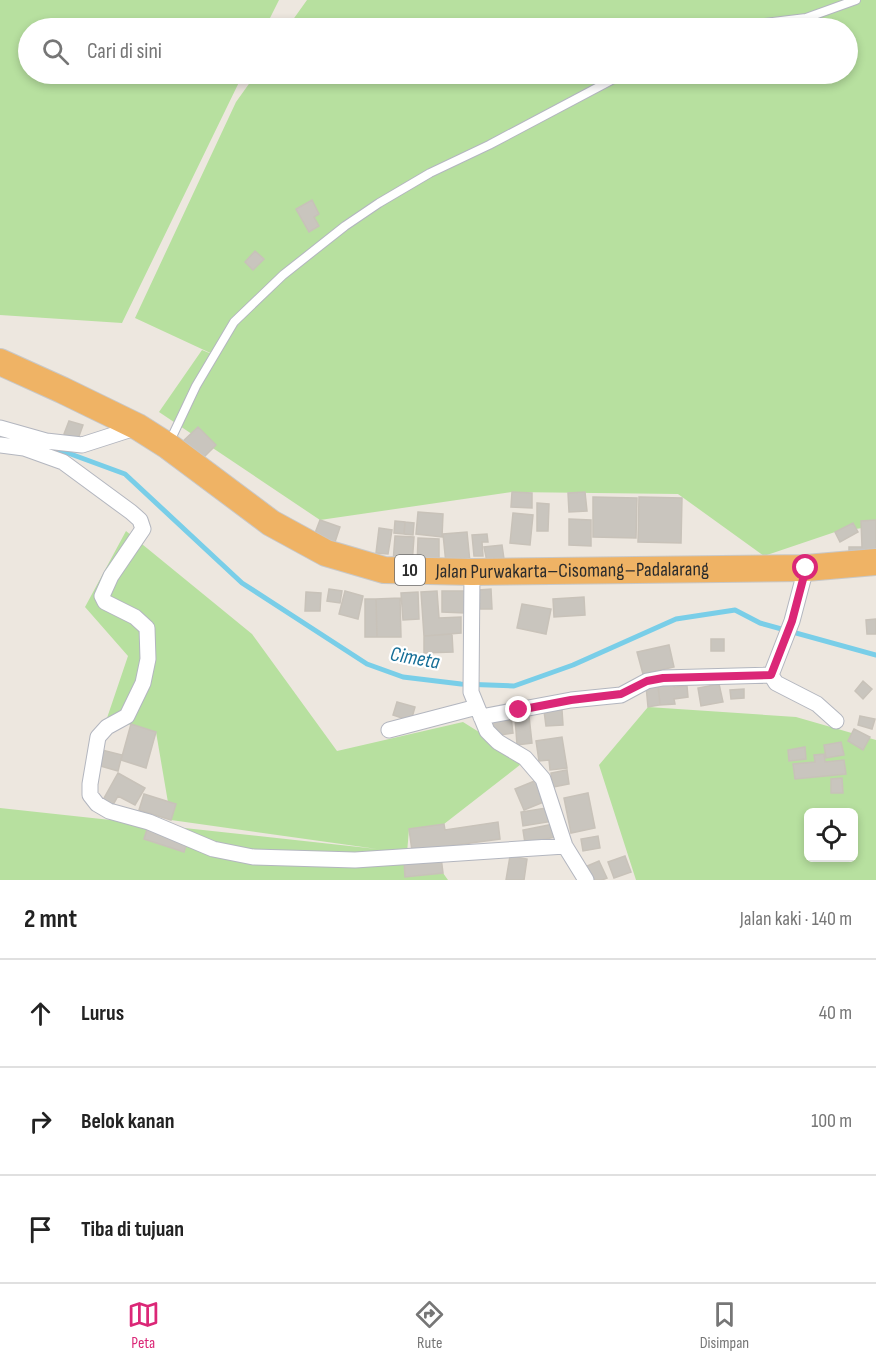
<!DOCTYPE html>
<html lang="id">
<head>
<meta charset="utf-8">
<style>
  :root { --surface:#fff; --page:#f2f2f2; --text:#222; --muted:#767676; --line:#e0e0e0; --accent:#db2777 }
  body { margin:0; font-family:"Sofia Sans Condensed",sans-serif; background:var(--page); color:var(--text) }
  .controls { position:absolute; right:18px; bottom:18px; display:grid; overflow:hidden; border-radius:9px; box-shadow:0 3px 9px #0003 }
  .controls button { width:54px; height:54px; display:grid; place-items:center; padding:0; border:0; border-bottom:2px solid var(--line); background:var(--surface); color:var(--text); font:30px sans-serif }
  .stop { position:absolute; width:18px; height:18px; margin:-14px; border:4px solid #db2777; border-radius:50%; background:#fff }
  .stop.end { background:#db2777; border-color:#fff; box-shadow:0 2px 6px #0008 }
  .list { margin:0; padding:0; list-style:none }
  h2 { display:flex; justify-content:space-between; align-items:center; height:78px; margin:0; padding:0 24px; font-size:26px }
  h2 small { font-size:20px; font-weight:400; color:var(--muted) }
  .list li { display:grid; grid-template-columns:39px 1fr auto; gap:18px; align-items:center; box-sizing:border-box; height:108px; padding:0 24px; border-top:2px solid var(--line) }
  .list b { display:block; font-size:22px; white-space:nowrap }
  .list em { font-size:20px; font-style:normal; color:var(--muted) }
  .icon { flex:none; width:33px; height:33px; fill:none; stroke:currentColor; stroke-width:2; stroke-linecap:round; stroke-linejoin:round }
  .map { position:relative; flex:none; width:876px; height:880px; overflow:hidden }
  .search { position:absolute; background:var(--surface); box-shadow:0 3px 9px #0003; left:18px; right:18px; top:18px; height:66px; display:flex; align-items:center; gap:15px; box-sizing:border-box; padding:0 21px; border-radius:33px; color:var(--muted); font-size:22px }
  .sheet { height:402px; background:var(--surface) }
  nav { display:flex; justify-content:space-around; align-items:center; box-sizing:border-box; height:84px; border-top:2px solid var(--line); background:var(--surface); font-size:16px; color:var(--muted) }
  nav a { display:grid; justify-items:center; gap:3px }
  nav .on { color:var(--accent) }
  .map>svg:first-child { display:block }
  .green { fill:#b7e09f; fill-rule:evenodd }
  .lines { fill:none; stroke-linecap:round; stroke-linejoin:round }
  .stream { stroke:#79cee8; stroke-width:5 }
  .building { fill:#c9c5be; stroke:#c8c2b9; stroke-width:1.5 }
  .service-casing { stroke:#b3b6bf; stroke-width:10 }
  .minor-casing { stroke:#b3b6bf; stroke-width:17 }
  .trunk-casing { stroke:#c8c8c8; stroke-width:28 }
  .service { stroke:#fff; stroke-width:8 }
  .minor { stroke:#fff; stroke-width:15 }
  .trunk { stroke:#efb365; stroke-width:26 }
  .route { stroke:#db2777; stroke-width:8 }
  .labels { text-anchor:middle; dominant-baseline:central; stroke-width:4.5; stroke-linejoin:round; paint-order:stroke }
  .shield { fill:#fff; stroke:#6b6b6b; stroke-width:1.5 }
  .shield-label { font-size:18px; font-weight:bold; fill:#2c2c2c }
  .street-label { font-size:20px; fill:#2c2c2c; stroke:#fff }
  .water-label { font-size:21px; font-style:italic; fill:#156e97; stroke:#fff }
</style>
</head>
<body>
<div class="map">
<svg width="876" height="880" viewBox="0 0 876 880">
  <rect width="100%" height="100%" fill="#ede7df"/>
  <path class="green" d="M0,0H279L265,28H28V74H243L122,323L0,315Z
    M307,0H876V526L835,532L764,556L678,494L512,492L320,520L159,412L202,350L219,357L135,318L236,102L256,74H848V28H287Z
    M126,531L252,634L337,751L463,722L525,761L444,824L409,829L405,877L443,873L448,880H0V808L377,849L171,820L156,732L107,718L128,656L85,607Z
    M648,707L796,717L876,740V880H636L599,765ZM808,812H854V858H808Z"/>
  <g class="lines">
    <path class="stream" d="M57,449L125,474L242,583L367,664L403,677L461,684L514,686L573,665L676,619L735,610L760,623L876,655"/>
  </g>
  <path class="building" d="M312,200L319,214L314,217L319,226L309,232L296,209Z
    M255,251L264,259L253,270L245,262Z
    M69,421L83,425L78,439L64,434Z
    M198,427L216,445L198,463L180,444Z
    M512,492L532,493V508L511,507Z
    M585,492L587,511L569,512L568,493Z
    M593,497L637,498L636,538L593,537Z
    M639,497L682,498L681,543L638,542Z
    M537,503L549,504L548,531H537Z
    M418,512L443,514L442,537L416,534Z
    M513,513L533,515L530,545L510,543Z
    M569,519L591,520V546L569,545Z
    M320,520L340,527L333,548L312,541Z
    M876,520V557L849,558V547H862L861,521Z
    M395,521L405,522L404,534L394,533Z
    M405,522L414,523L413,535L404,534Z
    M853,523L858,532L840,542L835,532Z
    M379,528L392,530L388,554L376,553Z
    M467,532L470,562L446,564L443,534Z
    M487,534L488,542H482L483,556H474L472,535Z
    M395,536L414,537L412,565L393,563Z
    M418,538L439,539V568H417Z
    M502,545L504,559L487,562L484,547Z
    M329,589L342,591L340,603L327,601Z
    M491,589L492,609H480L479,590Z
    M345,591L363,596L358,619L339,614Z
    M437,591L439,618L461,617V633L424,636L421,592Z
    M442,591H465V613L442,612Z
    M306,592L321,593L320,611H305Z
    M418,592L419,619L403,620L401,593Z
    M584,597L585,615L554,617L553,599Z
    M400,598L401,637H377L376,599Z
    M365,599H376L377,637H365Z
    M522,604L551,609L546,634L517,628Z
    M876,619V634H867L866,620Z
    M452,634L453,652L424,653V636Z
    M711,639H724V651H711Z
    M669,645L674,667L643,674L637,652Z
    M863,681L872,689L863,699L855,691Z
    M674,683V687L687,686L688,697L674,699L675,704L660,705L658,685Z
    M719,684L723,702L701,706L698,688Z
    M658,685L660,705L648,707L646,686Z
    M744,689V698L731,699L730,690Z
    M397,702L415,707L411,721L393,715Z
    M562,710L563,725L546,726L544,711Z
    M529,716L532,743L517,745L515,717Z
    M860,716L875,719L872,729L858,725Z
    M511,717L513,733L494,736L491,721Z
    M131,724L156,732L146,768L121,760Z
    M854,729L870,737L863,750L848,741Z
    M562,737L567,768L550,770L549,760L539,761L536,741Z
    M841,742L844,755L826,758L824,745Z
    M805,747L806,759L789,761L788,750Z
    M102,750L122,755L118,771L97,765Z
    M824,754L825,762L844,760L846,774L795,779L793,764L815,762L814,755Z
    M567,770L569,784L553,787L551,773Z
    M118,773L145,788L135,805L118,796L113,805L103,800Z
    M842,778L843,793H831V779Z
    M537,780L546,801L524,810L515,789Z
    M588,793L595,828L571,833L564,798Z
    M144,794L176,804L171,820L139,810Z
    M552,807L554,821L523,826L521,812Z
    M498,822L500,839L412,851L409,829L444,824L445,830Z
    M554,824L556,837L525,843L523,830Z
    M148,826L188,840L184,852L144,839Z
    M598,836L600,848L583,851L581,839Z
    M510,856L527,859L524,880H506Z
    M625,856L631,872L614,878L608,862Z
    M441,857L443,873L405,877L404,861Z
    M599,861L607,878L602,880H591L585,867Z"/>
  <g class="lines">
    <g class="service-casing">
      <path id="service" d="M740,28L748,25L806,18L856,0
        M170,441L196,386L234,322L283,275L345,226L379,203L430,173L489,145L623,74"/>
    </g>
    <g class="minor-casing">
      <path id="minor" d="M0,428L46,441L82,445L138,427
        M0,445L24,448L63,462L131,512L140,520L143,529L111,576L102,596L105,602L135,617L147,628L148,659L143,683L127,716L107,727L98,737L90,784V795L97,804L109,811L149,822L213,849L253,857L355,860L565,846
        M472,572L471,692L487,731L498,742L525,758L543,779L565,846L586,880
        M771,675L776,683L817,704L836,721
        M481,717L571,700L621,695L647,681L663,678L771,675L792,621L806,568
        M389,730L477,707"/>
    </g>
    <g class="trunk-casing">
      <g id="trunk">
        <path id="s1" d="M0,362L62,390L138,427L168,446L271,523L326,553L384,570L472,572L806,568L876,562"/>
      </g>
    </g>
    <use href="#service" class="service"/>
    <use href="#minor" class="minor"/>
    <use href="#trunk" class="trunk"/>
  </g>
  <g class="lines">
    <path class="route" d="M519,710L571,700L621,694L647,681L663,678L771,675L792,621L806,568"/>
  </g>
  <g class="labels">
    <rect class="shield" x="395" y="555" width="30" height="30" rx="4.5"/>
    <g class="shield-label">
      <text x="410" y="570">10</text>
    </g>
    <g class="street-label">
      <text stroke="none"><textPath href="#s1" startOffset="628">Jalan Purwakarta–Cisomang–Padalarang</textPath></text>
    </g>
    <g class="water-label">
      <text transform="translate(415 658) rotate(10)">Cimeta</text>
    </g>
  </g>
</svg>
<div class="controls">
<button><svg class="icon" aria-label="locate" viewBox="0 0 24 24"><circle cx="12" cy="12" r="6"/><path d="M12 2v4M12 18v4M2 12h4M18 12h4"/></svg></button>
</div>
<div class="stop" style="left:806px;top:568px"></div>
<div class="stop end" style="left:519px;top:710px"></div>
<div class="search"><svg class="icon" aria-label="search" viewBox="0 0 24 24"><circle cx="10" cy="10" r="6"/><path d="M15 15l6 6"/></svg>Cari di sini</div>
</div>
<section class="sheet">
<h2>2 mnt<small>Jalan kaki · 140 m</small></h2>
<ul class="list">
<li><svg class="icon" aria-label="ahead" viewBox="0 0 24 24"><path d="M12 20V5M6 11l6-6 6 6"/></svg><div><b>Lurus</b></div><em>40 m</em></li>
<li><svg class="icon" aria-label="right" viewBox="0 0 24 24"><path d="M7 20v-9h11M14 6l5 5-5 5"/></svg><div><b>Belok kanan</b></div><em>100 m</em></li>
<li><svg class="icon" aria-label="arrive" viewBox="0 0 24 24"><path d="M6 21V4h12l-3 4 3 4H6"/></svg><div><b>Tiba di tujuan</b></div></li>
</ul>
</section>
<nav>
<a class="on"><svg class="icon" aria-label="map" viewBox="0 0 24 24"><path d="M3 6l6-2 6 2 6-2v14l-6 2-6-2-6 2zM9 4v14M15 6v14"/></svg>Peta</a>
<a><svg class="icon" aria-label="directions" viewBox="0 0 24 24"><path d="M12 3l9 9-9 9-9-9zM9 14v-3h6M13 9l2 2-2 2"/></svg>Rute</a>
<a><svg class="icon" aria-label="saved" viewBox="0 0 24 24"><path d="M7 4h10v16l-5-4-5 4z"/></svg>Disimpan</a>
</nav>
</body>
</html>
